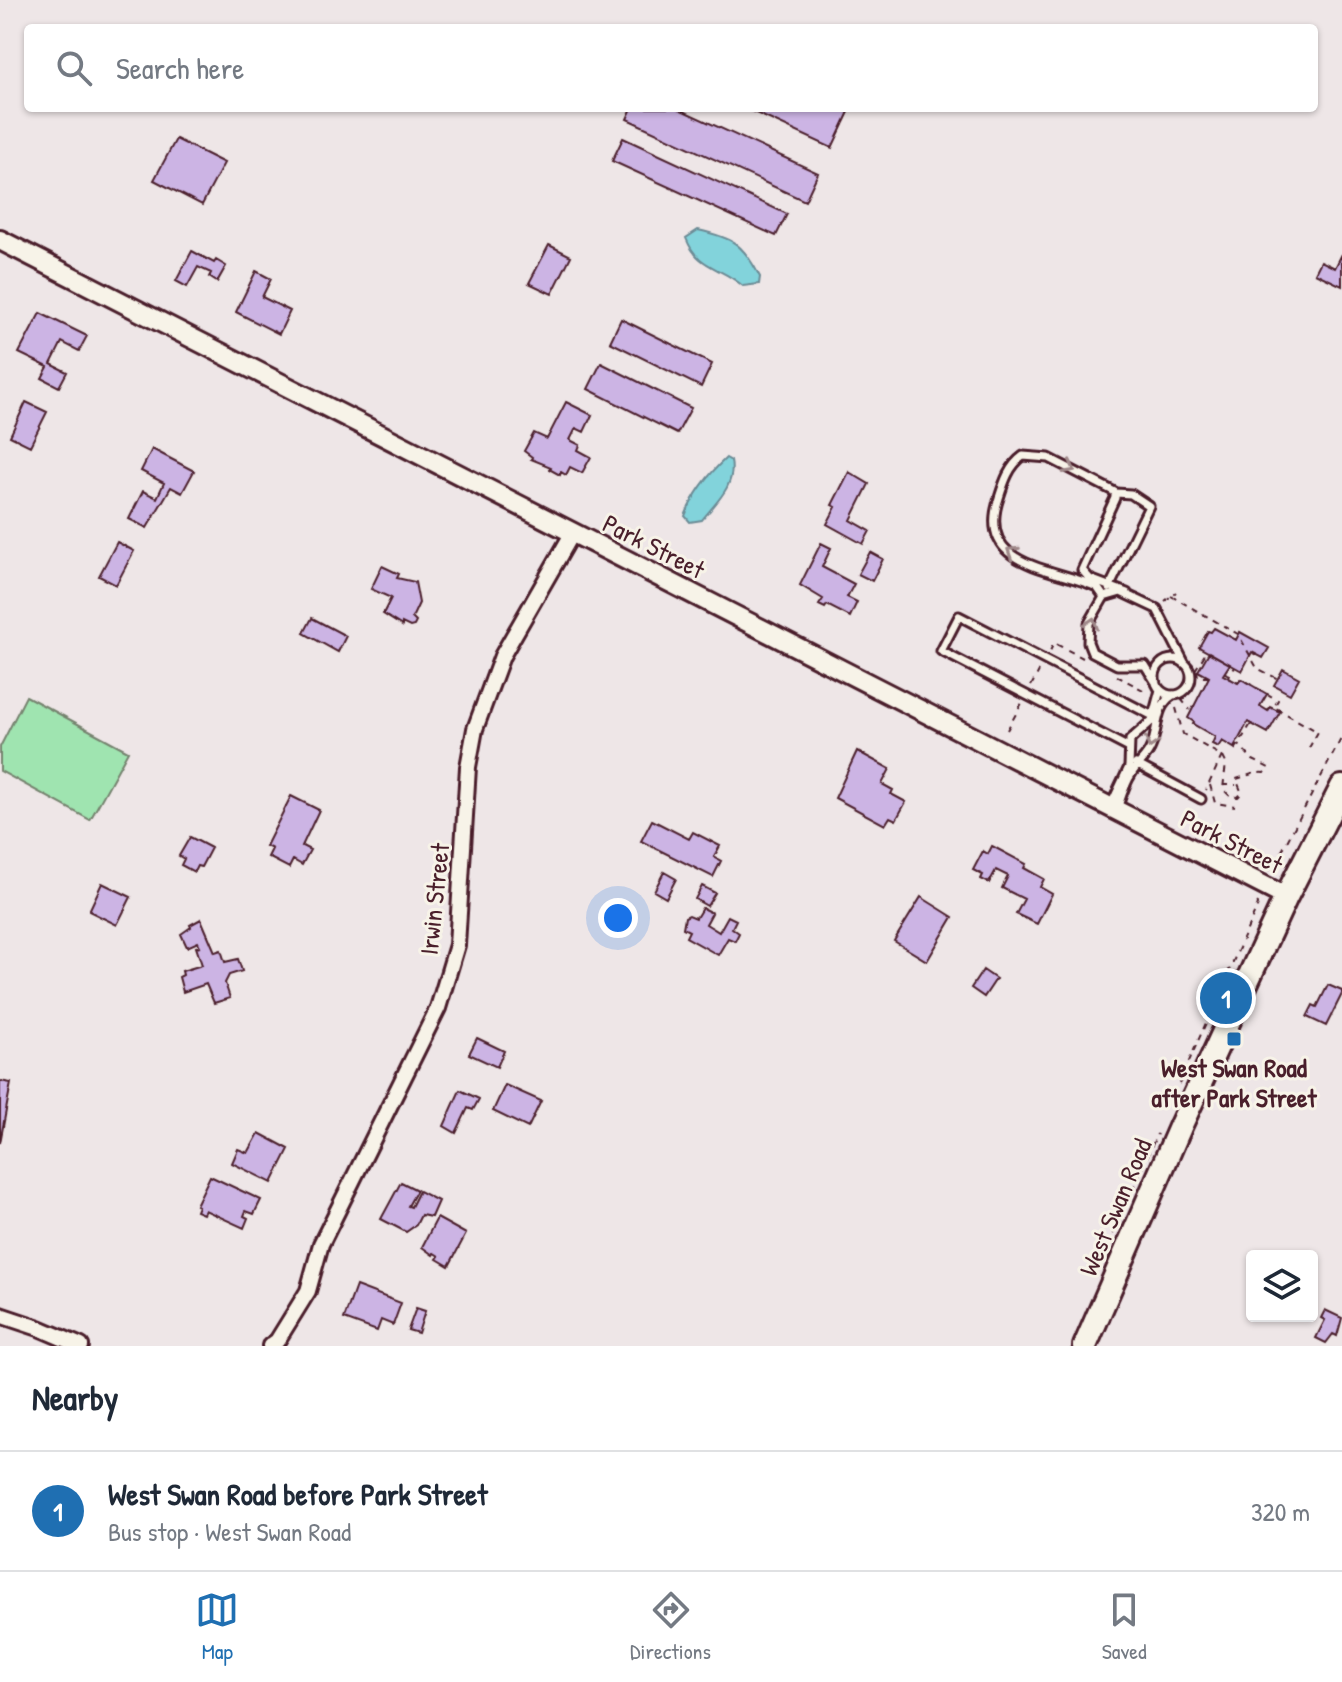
<!DOCTYPE html>
<html lang="en">
<head>
<meta charset="utf-8">
<style>
  :root { --surface:#fff; --page:#f6f6f7; --text:#1f2937; --muted:#747a83; --line:#e0e1e3; --accent:#1f6fb2 }
  body { margin:0; font-family:"Patrick Hand",sans-serif; background:var(--page); color:var(--text) }
  .controls { position:absolute; right:24px; bottom:24px; display:grid; overflow:hidden; border-radius:8px; box-shadow:0 2px 6px #0004 }
  .controls button { width:72px; height:72px; display:grid; place-items:center; padding:0; border:0; border-bottom:2px solid var(--line); background:var(--surface); color:var(--text); font:40px sans-serif }
  .you { position:absolute; left:618px; top:918px; width:28px; height:28px; margin:-20px; border:6px solid #fff; border-radius:50%; background:#1a73e8; box-shadow:0 0 0 12px #1a73e833 }
  .badge { display:grid; place-items:center; width:52px; height:52px; border-radius:50%; background:var(--accent); color:#fff; font-size:26px; font-weight:700 }
  .pin { position:absolute; translate:-50% -50%; border:4px solid #fff; box-shadow:0 2px 8px #0006 }
  .list { margin:0; padding:0; list-style:none }
  h2 { display:flex; justify-content:space-between; align-items:center; height:104px; margin:0; padding:0 32px; font-size:34px }
  h2 small { font-size:26px; font-weight:400; color:var(--muted) }
  .list li { display:grid; grid-template-columns:52px 1fr auto; gap:24px; align-items:center; box-sizing:border-box; height:120px; padding:0 32px; border-top:2px solid var(--line) }
  .list b { display:block; font-size:30px; white-space:nowrap }
  .list p { margin:0; font-size:26px; white-space:nowrap; color:var(--muted) }
  .list em { font-size:26px; font-style:normal; color:var(--muted) }
  .icon { flex:none; width:44px; height:44px; fill:none; stroke:currentColor; stroke-width:2; stroke-linecap:round; stroke-linejoin:round }
  .map { position:relative; flex:none; width:1342px; height:1346px; overflow:hidden }
  .search { position:absolute; background:var(--surface); box-shadow:0 2px 6px #0004; left:24px; right:24px; top:24px; height:88px; display:flex; align-items:center; gap:20px; box-sizing:border-box; padding:0 28px; border-radius:8px; color:var(--muted); font-size:30px }
  .sheet { height:224px; background:var(--surface) }
  nav { display:flex; justify-content:space-around; align-items:center; box-sizing:border-box; height:112px; border-top:2px solid var(--line); background:var(--surface); font-size:22px; color:var(--muted) }
  nav a { display:grid; justify-items:center; gap:4px }
  nav .on { color:var(--accent) }
  .map>svg:first-child { display:block }
  .green { fill:#9fe4b0; stroke:#74826e; stroke-width:2 }
  .water { fill:#82d3db; stroke:#6c8b95; stroke-width:2 }
  .building { fill:#ccb4e4; stroke:#4a1f2b; stroke-width:2 }
  .lines { fill:none; stroke-linecap:round; stroke-linejoin:round }
  .lane-casing { stroke:#4a1f2b; stroke-width:13 }
  .street-casing { stroke:#4a1f2b; stroke-width:20 }
  .secondary-casing { stroke:#4a1f2b; stroke-width:24 }
  .primary-casing { stroke:#4a1f2b; stroke-width:28 }
  .path { stroke:#4a1f2b; stroke-width:2; stroke-dasharray:6 6; stroke-linecap:butt }
  .lane { stroke:#f7f3e8; stroke-width:7 }
  .street { stroke:#f7f3e8; stroke-width:14 }
  .secondary { stroke:#f7f3e8; stroke-width:18 }
  .primary { stroke:#f7f3e8; stroke-width:22 }
  .oneway { stroke:#a0898a }
  .poi-dot { fill:#1f6fb2; stroke:#f7f3e8; stroke-width:3 }
  .labels { text-anchor:middle; dominant-baseline:central; stroke-width:6; stroke-linejoin:round; paint-order:stroke }
  .street-label { font-size:26px; fill:#4a1f2b; stroke:#f7f3e8 }
  .poi-label { font-size:26px; font-weight:bold; fill:#4a1f2b; stroke:#f7f3e8 }
</style>
</head>
<body>
<div class="map">
<svg width="1342" height="1346" viewBox="0 0 1342 1346">
  <rect width="100%" height="100%" fill="#eee6e7"/>
  <filter id="ink" filterUnits="userSpaceOnUse"><feTurbulence type="fractalNoise" baseFrequency=".0125" numOctaves="2"/><feDisplacementMap in="SourceGraphic" scale="16" xChannelSelector="R" yChannelSelector="G"/><feConvolveMatrix kernelMatrix="1 2 1 2 8 2 1 2 1" color-interpolation-filters="sRGB"/></filter>
  <g filter="url(#ink)">
    <path class="green" d="M26,696L128,751L90,820L0,771V747Z"/>
    <path class="water" d="M698,230C734,238 743,244 760,277L759,284L743,286C720,266 698,269 686,238Z
      M726,458L731,461C736,486 716,502 702,520L690,522L685,516C694,493 708,475 726,458Z"/>
    <path class="building" d="M632,108H677L818,173L805,201L627,119Z
      M745,108H839L849,112L832,148Z
      M623,138L787,214L776,236L612,161Z
      M176,139L224,163L202,205L154,180Z
      M549,245L571,256L552,294L529,283Z
      M192,251L214,263L216,260L226,266L217,282L209,277L211,273L198,267L187,287L176,281Z
      M1342,254V286L1315,273L1321,261L1335,268Z
      M256,271L271,279L262,297L290,311L279,334L236,312Z
      M40,313L87,336L79,351L62,342L51,364L67,372L59,387L42,378L48,367L19,353Z
      M621,319L712,364L701,387L610,342Z
      M601,363L691,408L677,434L588,389Z
      M26,402L47,412L30,446L10,436Z
      M566,402L592,415L584,432L576,428L570,440L580,445L578,450L591,457L582,473L570,467L566,475L561,472L560,475L549,469L551,467L531,459L532,457L524,451L534,433L547,439Z
      M152,449L194,471L182,493L171,487L147,528L129,519L143,491L157,498L164,483L141,471Z
      M849,472L869,484L851,520L870,531L863,544L827,524L836,507L832,505Z
      M117,542L134,551L116,585L99,576Z
      M821,543L831,548L822,567L854,584L847,597L857,602L850,617L827,605L825,608L819,605L823,599L800,585Z
      M870,552L883,559L872,581L858,574Z
      M382,566L399,574L397,578L415,582L419,603L412,618L416,622L414,626L410,627L402,623V626L383,614L391,598L371,589Z
      M312,618L346,636L338,652L304,633Z
      M1214,628L1236,640L1240,632L1269,648L1263,658L1252,652L1242,671L1199,647L1208,631L1211,632Z
      M1209,652L1230,664L1223,675L1238,683L1241,679L1267,694L1260,706L1268,711L1270,707L1280,712L1268,733L1248,722L1234,748L1222,741L1218,747L1212,744L1215,737L1193,724L1194,722L1188,718L1209,677L1198,671Z
      M1283,669L1299,678L1290,694L1274,685Z
      M857,751L890,769L882,784L893,790L891,794L906,802L896,820L890,817L885,825L835,798Z
      M291,796L319,810L302,846L310,850L302,865L293,860L289,868L268,857L272,849L266,846Z
      M652,820L689,839L693,832L720,846L714,857L721,861L713,877L641,841Z
      M190,837L211,848L201,867L197,866L194,872L181,865L184,859L179,856Z
      M992,846L1026,864L1024,868L1044,879L1040,887L1052,894L1037,924L1016,914L1024,899L1002,888L1008,876L996,870L989,883L981,879L983,875L973,870L983,851L988,854Z
      M664,872L676,879L666,898L654,891Z
      M102,883L131,897L117,925L89,911Z
      M702,886L715,893L707,906L695,899Z
      M921,897L953,917L927,961L894,941Z
      M702,908L712,913L706,924L719,932L728,916L736,920L732,928L739,933L735,941L728,938L718,955L686,937L689,931L683,928L685,917L689,915L696,918Z
      M201,919L215,952L221,950L225,962L238,959L242,971L229,975L225,983L230,998L214,1003L206,984L183,992L179,977L183,975L182,971L202,965L196,947L200,946L198,942L187,947L181,934L191,927L190,925Z
      M983,970L996,979L984,997L971,988Z
      M1328,985L1342,991V994L1326,1026L1307,1017L1313,1005L1317,1007Z
      M477,1038L504,1051L497,1067L469,1054Z
      M0,1081L11,1083L0,1143Z
      M505,1085L541,1101L528,1128L493,1111Z
      M460,1090L479,1099L473,1110L468,1108L456,1133L444,1126Z
      M259,1133L289,1149L272,1183L232,1163L238,1149L248,1153Z
      M210,1176L261,1200L254,1214L246,1211L244,1216L248,1218L244,1228L205,1210L203,1214L196,1211L198,1206L196,1205Z
      M401,1182L417,1190L408,1206L411,1207L419,1191L438,1201L431,1217L421,1215L416,1225L406,1232L381,1219Z
      M437,1218L466,1234L449,1266L437,1259L439,1256L434,1253L433,1255L422,1247Z
      M356,1286L401,1303L393,1325L381,1320L377,1331L344,1319Z
      M416,1308L425,1311L418,1333L408,1330Z
      M1325,1310L1342,1318L1337,1336L1333,1334L1326,1343L1316,1338L1325,1320L1321,1318Z"/>
    <g class="lines">
      <g class="lane-casing">
        <path id="lane" d="M1109,588L1149,506L1131,494L1116,493
          M1104,597L1097,587C1054,567 975,568 999,498C1004,482 1009,466 1023,456L1049,458L1115,492V498L1082,570L1090,579L1127,593
          M1155 677a18 18 0 1 1 36 0a18 18 0 1 1-36 0Z
          M1155,681L1145,665H1117L1092,652L1088,642L1089,623L1104,597L1121,592L1157,609L1185,664
          M1129,748L941,651L959,616L1153,716L1160,690
          M1136,764L1201,799
          M1110,807L1129,767L1130,740L1155,718
          M1117,809C1121,797 1125,783 1132,773C1138,763 1147,758 1151,747C1159,730 1154,707 1173,695"/>
      </g>
      <g class="street-casing">
        <path id="street" d="M0,1315L39,1328L81,1346
          M270,1346L277,1341L308,1291L321,1244L438,1008L457,945L468,767L475,729L502,656L572,534"/>
      </g>
      <g class="secondary-casing">
        <path id="secondary" d="M0,240L1286,897"/>
      </g>
      <g class="primary-casing">
        <path id="primary" d="M1085,1346L1180,1127L1286,897L1342,787"/>
      </g>
      <path class="path" d="M1171,596L1238,634L1257,668L1278,679
        M1165,601L1176,592
        M1050,651L1054,643L1083,658
        M1195,670L1207,651
        M1197,670L1198,677H1209
        M1225,673L1230,675L1235,667
        M1230,675L1229,678L1238,683L1241,679L1278,700L1274,707L1318,732L1306,753
        M1117,676L1147,692
        M1031,686L1039,671
        M1181,699L1190,710
        M1183,700L1190,693
        M1176,708L1183,734L1222,756L1206,790
        M1007,730L1022,703
        M1235,750L1251,724
        M1223,757L1226,763L1223,789L1230,796L1238,797L1242,793L1236,779C1245,777 1253,772 1264,773L1269,768L1253,760L1239,745
        M1210,785L1215,803L1235,806
        M1223,785H1236
        M1268,870L1273,868L1342,737
        M1179,1084L1258,905L1257,900
        M1108,1245L1157,1134"/>
      <use href="#lane" class="lane"/>
      <use href="#street" class="street"/>
      <use href="#secondary" class="secondary"/>
      <use href="#primary" class="primary"/>
    </g>
    <defs><path id="oneway-chevron" d="M-2-3.5L2.5 0L-2 3.5" fill="none" stroke-width="1.6" stroke-linecap="round" stroke-linejoin="round" transform="scale(2)"/></defs>
    <g class="oneway">
      <use href="#oneway-chevron" transform="translate(1070 468) rotate(27)"/>
      <use href="#oneway-chevron" transform="translate(1012 552) rotate(-147)"/>
      <use href="#oneway-chevron" transform="translate(1092 623) rotate(-72)"/>
      <use href="#oneway-chevron" transform="translate(1151 743) rotate(108)"/>
    </g>
  </g>
  <rect class="poi-dot" x="1226" y="1031" width="16" height="16" rx="4"/>
  <g class="labels">
    <g class="street-label">
      <text transform="translate(654 546) rotate(27)">Park Street</text>
      <text transform="translate(1232 841) rotate(27)">Park Street</text>
      <text transform="translate(434 899) rotate(-84)">Irwin Street</text>
      <text transform="translate(1115 1207) rotate(-67)">West Swan Road</text>
    </g>
    <g class="poi-label">
      <text x="1234" y="1067">West Swan Road<tspan x="1234" dy="30">after Park Street</tspan></text>
    </g>
  </g>
</svg>
<div class="controls">
<button><svg class="icon" aria-label="layers" viewBox="0 0 24 24"><path d="M12 4l9 5-9 5-9-5zM3 14l9 5 9-5"/></svg></button>
</div>
<div class="you"></div>
<div class="pin badge" style="left:1226px;top:998px">1</div>
<div class="search"><svg class="icon" aria-label="search" viewBox="0 0 24 24"><circle cx="10" cy="10" r="6"/><path d="M15 15l6 6"/></svg>Search here</div>
</div>
<section class="sheet">
<h2>Nearby<small></small></h2>
<ul class="list">
<li><span class="badge">1</span><div><b>West Swan Road before Park Street</b><p>Bus stop · West Swan Road</p></div><em>320 m</em></li>
</ul>
</section>
<nav>
<a class="on"><svg class="icon" aria-label="map" viewBox="0 0 24 24"><path d="M3 6l6-2 6 2 6-2v14l-6 2-6-2-6 2zM9 4v14M15 6v14"/></svg>Map</a>
<a><svg class="icon" aria-label="directions" viewBox="0 0 24 24"><path d="M12 3l9 9-9 9-9-9zM9 14v-3h6M13 9l2 2-2 2"/></svg>Directions</a>
<a><svg class="icon" aria-label="saved" viewBox="0 0 24 24"><path d="M7 4h10v16l-5-4-5 4z"/></svg>Saved</a>
</nav>
</body>
</html>
